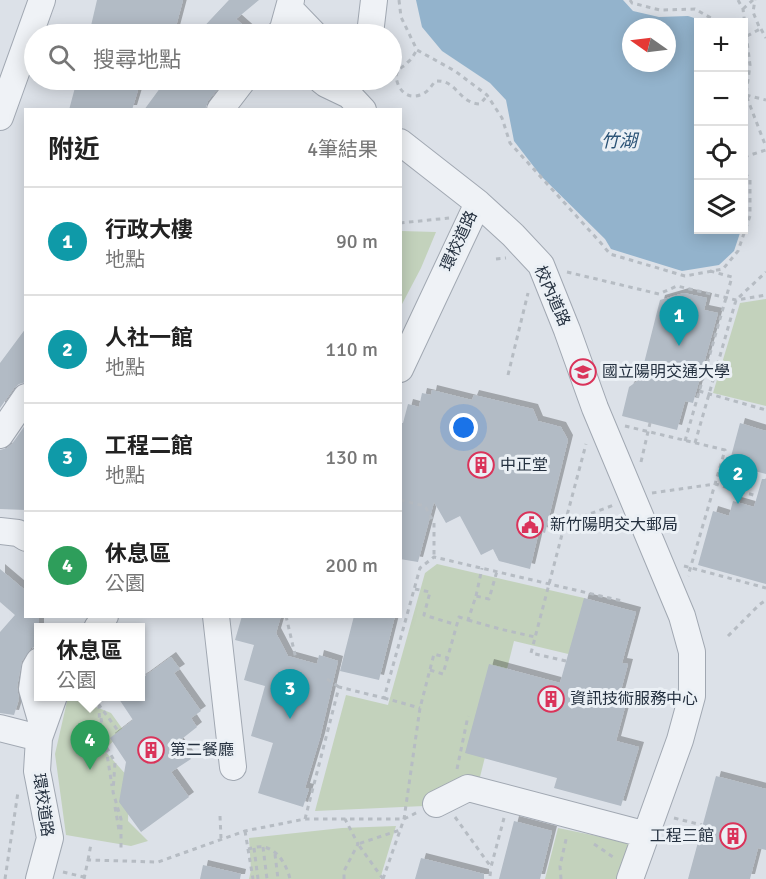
<!DOCTYPE html>
<html lang="zh-TW">
<head>
<meta charset="utf-8">
<style>
  :root { --surface:#fff; --page:#f6f6f6; --text:#222; --muted:#767676; --line:#e0e0e0; --accent:#db2777 }
  body { margin:0; font-family:Signika,"Noto Sans TC",sans-serif; background:var(--page); color:var(--text) }
  .controls { position:absolute; right:18px; top:18px; display:grid; overflow:hidden; border-radius:0px; box-shadow:0 3px 15px #0003 }
  .controls button { width:54px; height:54px; display:grid; place-items:center; padding:0; border:0; border-bottom:2px solid var(--line); background:var(--surface); color:var(--text); font:30px sans-serif }
  .compass { position:absolute; left:622px; top:18px; width:54px; height:54px; border-radius:50%; background:var(--surface); box-shadow:0 3px 15px #0003; rotate:284deg }
  .you { position:absolute; left:464px; top:428px; width:21px; height:21px; margin:-15px; border:4px solid #fff; border-radius:50%; background:#1a73e8; box-shadow:0 0 0 9px #1a73e833 }
  .badge { display:grid; place-items:center; width:39px; height:39px; border-radius:50%; background:var(--accent); color:#fff; font-size:20px; font-weight:700 }
  .pin { position:absolute; translate:-50% -50px; filter:drop-shadow(0 2px 3px #0008) }
  .pin::after { content:''; position:absolute; top:32px; width:21px; height:18px; background:inherit; clip-path:polygon(0 0,100% 0,50% 100%) }
  .popup { position:absolute; left:34px; top:623px; width:111px; height:78px; box-sizing:border-box; display:grid; place-content:center; border-radius:0px; background:var(--surface); filter:drop-shadow(0 2px 4px #0005); font-size:20px; white-space:nowrap; color:var(--muted) }
  .popup b { font-size:22px; color:var(--text) }
  .popup::after { content:''; position:absolute; left:50%; top:100%; margin-left:-12px; border:12px solid transparent; border-top-color:var(--surface) }
  .list { margin:0; padding:0; list-style:none }
  h2 { display:flex; justify-content:space-between; align-items:center; height:78px; margin:0; padding:0 24px; font-size:26px }
  h2 small { font-size:20px; font-weight:400; color:var(--muted) }
  .list li { display:grid; grid-template-columns:39px 1fr auto; gap:18px; align-items:center; box-sizing:border-box; height:108px; padding:0 24px; border-top:2px solid var(--line) }
  .list b { display:block; font-size:22px; white-space:nowrap }
  .list p { margin:0; font-size:20px; white-space:nowrap; color:var(--muted) }
  .list em { font-size:20px; font-style:normal; color:var(--muted) }
  .icon { flex:none; width:33px; height:33px; fill:none; stroke:currentColor; stroke-width:2; stroke-linecap:round; stroke-linejoin:round }
  .map { position:relative; flex:none; width:766px; height:879px; overflow:hidden }
  .search { position:absolute; background:var(--surface); box-shadow:0 3px 15px #0003; left:24px; top:24px; width:378px; height:66px; display:flex; align-items:center; gap:15px; box-sizing:border-box; padding:0 21px; border-radius:33px; color:var(--muted); font-size:22px }
  .panel { position:absolute; background:var(--surface); box-shadow:0 3px 15px #0003; left:24px; top:108px; width:378px; height:510px; border-radius:0px }
  .map>svg:first-child { display:block }
  .green { fill:#c3d2bc }
  .water { fill:#93b3cc; fill-rule:evenodd }
  .building { fill:#b2bbc5; filter:url(#shadow) }
  .lines { fill:none; stroke-linecap:round; stroke-linejoin:round }
  .minor-casing { stroke:#a1a8b2; stroke-width:28 }
  .path { stroke:#b6bcc3; stroke-width:3; stroke-dasharray:4.5 4.5; stroke-linecap:butt }
  .minor { stroke:#eff2f6; stroke-width:26 }
  .labels { text-anchor:middle; dominant-baseline:central; stroke-width:6; stroke-linejoin:round; paint-order:stroke }
  .street-label { font-size:16px; fill:#24303f; stroke:#ebf0f5 }
  .poi-label { font-size:16px; fill:#24303f; stroke:#ebf0f5; text-anchor:start }
  .water-label { font-size:18px; font-style:italic; fill:#2b5376; stroke:#ebf0f5 }
</style>
</head>
<body>
<div class="map">
<svg width="766" height="879" viewBox="0 0 766 879">
  <defs>
    <filter id="shadow"><feDropShadow dx="5" dy="-5" stdDeviation="0" flood-color="#0004"/></filter>
  </defs>
  <rect width="100%" height="100%" fill="#dce1e8"/>
  <path class="green" d="M401,231L436,232L421,268L401,306Z
    M766,299V406L713,393L740,303Z
    M437,564L584,598L600,606L585,658L514,641L479,781L424,806L315,811L346,695L388,705L425,573Z
    M68,697H71L111,713L124,731L104,750L129,778L128,821L148,841L131,846L66,835L55,754Z
    M396,826L380,879H249L251,870L249,838L342,828Z
    M558,828L631,843L618,879H545Z"/>
  <path class="water" d="M416,0H623L633,11L659,17L688,16L707,22H698V230H741L734,251L719,265L682,271L611,249L605,239L541,176L514,141L506,100L490,83L442,51L422,27ZM631,27H667V63H631Z"/>
  <path class="building" d="M97,0H183L174,34H107L90,30Z
    M229,0H259L236,19L253,34H197Z
    M77,80H141L132,110H69Z
    M166,80H218L222,83L208,101L205,110H144Z
    M684,293L707,298L704,310L718,313L693,403L685,401L677,430L622,416L629,387L640,379L660,300Z
    M26,328V382L19,384L14,388L0,408V363Z
    M432,390L472,400L474,395L533,409L538,421L561,427L568,440L545,533L539,531L530,569L499,561L493,549L481,555L460,516L446,523L434,502L418,562L400,559V423H403L408,404L419,407L422,393L431,395Z
    M740,423L766,431V474L729,464Z
    M26,424V510L0,509V450L7,448L12,444Z
    M762,479H766V584L698,565L713,511L729,516L733,501L754,507Z
    M0,569L26,591V616H39V646L31,648L22,661L17,687L19,699L14,715L0,713V632L15,615L0,602Z
    M584,598L636,612L622,663L628,664L619,698L627,700L616,741L639,747L621,806L554,788L557,778L465,753L489,664L560,683Z
    M242,616H281L276,633L288,656L317,664L319,655L338,661L320,738L305,788L309,789L303,807L258,793L273,743L251,736L265,686L244,680L254,645L235,640Z
    M354,616H395L379,680L340,671Z
    M171,657L180,669L174,673L201,711L191,718L197,727L178,742L191,759L171,772L189,797L141,832L119,802L126,762L110,738L133,720L117,696H141V679Z
    M716,776L766,789V850L758,848L750,879H688Z
    M514,821L552,831L540,879H499Z
    M421,858L484,874V879H415Z
    M203,865L241,874L240,879H200Z"/>
  <g class="lines">
    <g class="minor-casing">
      <path id="minor" d="M289,8L314,34
        M279,34L283,29L291,0
        M370,34L374,0
        M321,80L326,84L349,95L363,110
        M220,110L243,80
        M0,117L42,0
        M400,142L478,203L513,235L541,265L567,330L595,408L682,616L692,652V696L680,740L630,879
        M400,369L478,203
        M0,435L26,397
        M0,531L18,533L26,538
        M216,616L233,767
        M97,628L105,616
        M39,661L35,668L32,689L43,727
        M0,728L39,738
        M436,804L468,788L647,835
        M39,879L50,838L37,771L39,738L54,696"/>
    </g>
    <path class="path" d="M399,0L401,17L417,50L455,71L487,95L502,118L510,143L600,242L610,254L685,276L723,269L738,251L750,216V180L744,171
      M630,0L632,3L660,10L695,9L718,22
      M738,0L743,9L750,65L746,95L766,147
      M743,9L753,0
      M761,29L766,38
      M747,36L760,29L753,12L755,0
      M392,74L396,76C397,88 406,100 420,95C427,93 431,87 435,81C457,79 458,103 480,104L487,96
      M396,76C398,67 403,68 408,62C412,59 414,54 417,50
      M746,95L766,100
      M744,157L766,150
      M400,223L449,218
      M496,259L506,258
      M567,272L659,294L677,286L736,300L766,295
      M508,375L528,293
      M699,391L766,410
      M625,426L725,450L688,576
      M685,441L732,277L710,271
      M695,443L736,300L766,272
      M641,462L650,423
      M652,493L715,484L757,496
      M400,500L425,506L434,523V557
      M565,523L586,444
      M684,566L766,588
      M415,589L430,592L424,615L457,625
      M476,596L482,568
      M286,616L296,659
      M468,620L500,629L535,637
      M728,636L759,605L766,600
      M566,661L531,653L565,523L614,505
      M141,666L147,674
      M430,670L443,674L459,617L468,620L476,596L489,599L497,571
      M327,679L339,687
      M82,696L99,705L119,732
      M103,696L99,705L100,736L115,762L113,792L121,819V849
      M384,698L420,708
      M101,718L105,741
      M106,748L112,786
      M457,769L468,716
      M115,807L119,830
      M220,816L221,838
      M455,817L491,867L504,818
      M674,818L702,825
      M305,819L339,687L384,698L420,568L434,557L622,601
      M245,831L253,879
      M594,844L616,859
      M263,847L267,879
      M254,848L258,879
      M248,849C252,848 259,846 263,847C278,849 287,866 290,879
      M275,854L278,879
      M88,860L91,844
      M63,872L84,877
      M490,876L491,867
      M5,879L18,792
      M84,879L88,860L158,862L245,831L305,819H404L418,812
      M344,879V871L358,844L345,819
      M383,879L404,819L420,708L434,654L448,658
      M383,879L358,844L400,830
      M561,879L560,866L567,835"/>
    <use href="#minor" class="minor"/>
  </g>
  <defs>
    <g id="university-ring" transform="scale(1.35)"><circle r="9.5" fill="#ebf0f5" stroke="#da335a" stroke-width="1.5"/><path d="M0-5L7-2L0 1L-7-2ZM-4 1L0 2.5L4 1V4Q0 6-4 4Z" fill="#da335a"/></g>
    <g id="building-ring" transform="scale(1.35)"><circle r="9.5" fill="#ebf0f5" stroke="#da335a" stroke-width="1.5"/><path d="M-4-6H4V6H1V3H-1V6H-4ZM-2.5-4.3h1.7v1.8h-1.7ZM.8-4.3h1.7v1.8H.8ZM-2.5-1h1.7V.8h-1.7ZM.8-1h1.7V.8H.8Z" fill="#da335a"/></g>
    <g id="civic-ring" transform="scale(1.35)"><circle r="9.5" fill="#ebf0f5" stroke="#da335a" stroke-width="1.5"/><path d="M-.6-6.5H3V-4.5H.6V-3L4-1V1h2V6H-6V1h2V-1L-.6-3ZM-1.2 2.5V6h2.4V2.5Z" fill="#da335a"/></g>
  </defs>
  <g fill-rule="evenodd">
    <use href="#university-ring" x="583" y="372"/>
    <use href="#building-ring" x="481" y="465"/>
    <use href="#civic-ring" x="530" y="525"/>
    <use href="#building-ring" x="551" y="699"/>
    <use href="#building-ring" x="151" y="750"/>
    <use href="#building-ring" x="733" y="836"/>
  </g>
  <g class="labels">
    <g class="street-label">
      <text transform="translate(459 241) rotate(-65)">環校道路</text>
      <text transform="translate(552 296) rotate(66)">校內道路</text>
      <text transform="translate(43 805) rotate(82)">環校道路</text>
    </g>
    <g class="poi-label">
      <text x="602" y="372">國立陽明交通大學</text>
      <text x="500" y="465">中正堂</text>
      <text x="550" y="525">新竹陽明交大郵局</text>
      <text x="570" y="699">資訊技術服務中心</text>
      <text x="170" y="750">第二餐廳</text>
      <text x="714" y="836" text-anchor="end">工程三館</text>
    </g>
    <g class="water-label">
      <text x="619" y="141">竹湖</text>
    </g>
  </g>
</svg>
<div class="controls">
<button>+</button>
<button>−</button>
<button><svg class="icon" aria-label="locate" viewBox="0 0 24 24"><circle cx="12" cy="12" r="6"/><path d="M12 2v4M12 18v4M2 12h4M18 12h4"/></svg></button>
<button><svg class="icon" aria-label="layers" viewBox="0 0 24 24"><path d="M12 4l9 5-9 5-9-5zM3 14l9 5 9-5"/></svg></button>
</div>
<svg class="compass" viewBox="-18 -18 36 36"><path d="M0-13l5 13h-10z" fill="#e53935"/><path d="M0 13l5-13h-10z" fill="#767676"/></svg>
<div class="you"></div>
<div class="pin badge" style="left:679px;top:346px;background:#0f9aa8">1</div>
<div class="pin badge" style="left:738px;top:504px;background:#0f9aa8">2</div>
<div class="pin badge" style="left:290px;top:719px;background:#0f9aa8">3</div>
<div class="pin badge" style="left:90px;top:770px;background:#2e9e5b">4</div>
<div class="popup"><b>休息區</b>公園</div>
<div class="search"><svg class="icon" aria-label="search" viewBox="0 0 24 24"><circle cx="10" cy="10" r="6"/><path d="M15 15l6 6"/></svg>搜尋地點</div>
<section class="panel">
<h2>附近<small>4筆結果</small></h2>
<ul class="list">
<li><span class="badge" style="background:#0f9aa8">1</span><div><b>行政大樓</b><p>地點</p></div><em>90 m</em></li>
<li><span class="badge" style="background:#0f9aa8">2</span><div><b>人社一館</b><p>地點</p></div><em>110 m</em></li>
<li><span class="badge" style="background:#0f9aa8">3</span><div><b>工程二館</b><p>地點</p></div><em>130 m</em></li>
<li><span class="badge" style="background:#2e9e5b">4</span><div><b>休息區</b><p>公園</p></div><em>200 m</em></li>
</ul>
</section>
</div>
</body>
</html>
